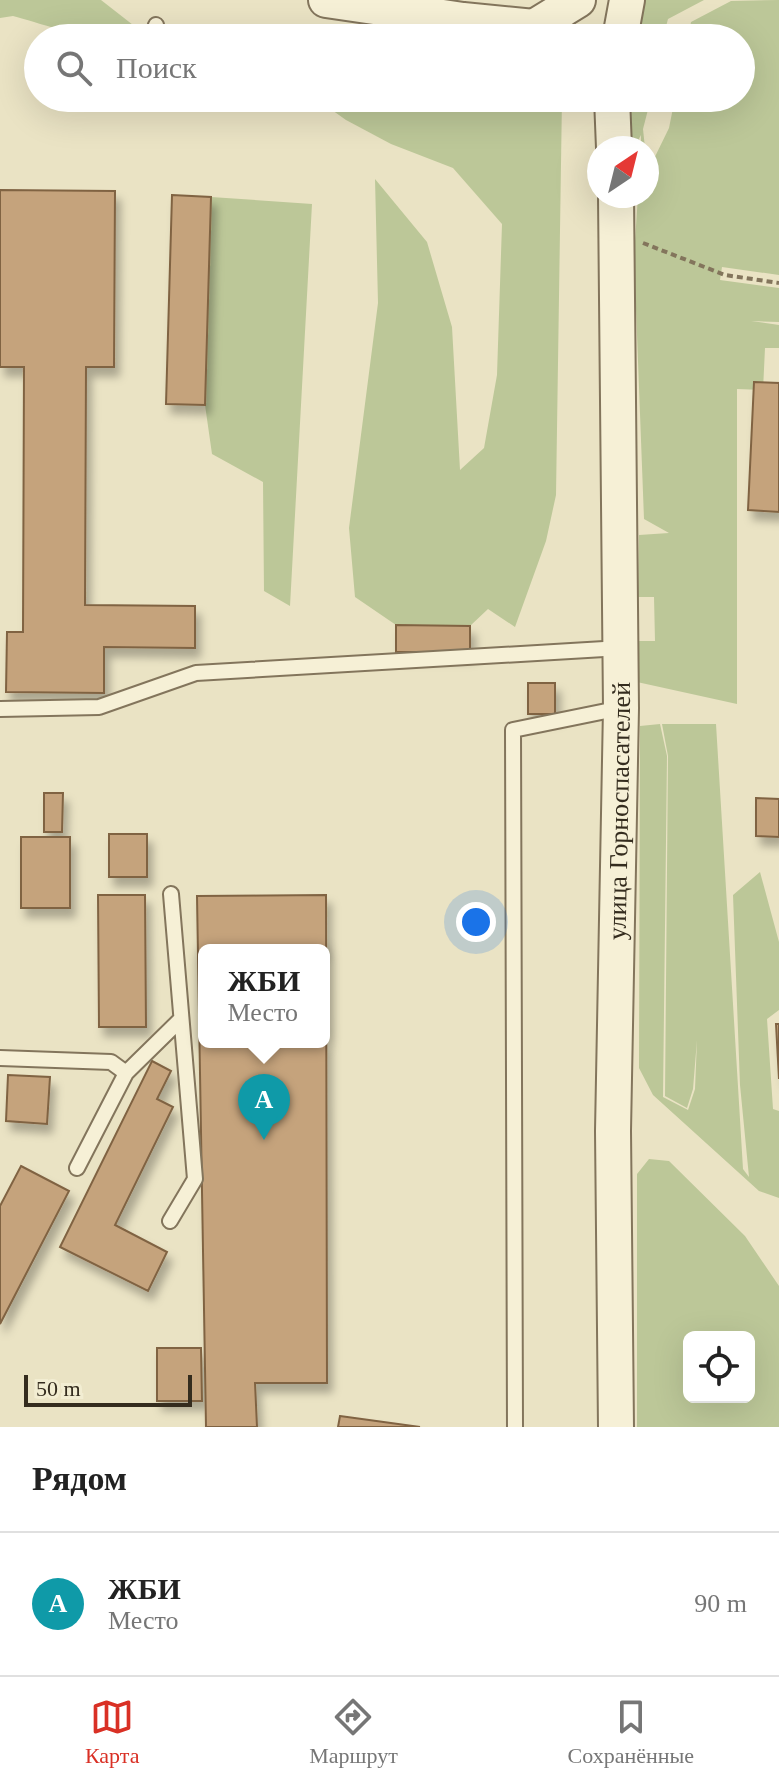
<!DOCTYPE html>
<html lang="ru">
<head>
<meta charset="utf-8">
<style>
  :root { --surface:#fff; --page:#f2f2f2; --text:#222; --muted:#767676; --line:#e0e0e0; --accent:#d93025 }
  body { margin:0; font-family:Georgia,serif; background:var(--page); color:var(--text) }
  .controls { position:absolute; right:24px; bottom:24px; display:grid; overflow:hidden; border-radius:12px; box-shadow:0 8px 32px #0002 }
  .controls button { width:72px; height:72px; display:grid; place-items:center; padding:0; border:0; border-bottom:2px solid var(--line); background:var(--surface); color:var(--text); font:40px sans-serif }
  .compass { position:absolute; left:587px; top:136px; width:72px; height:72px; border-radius:50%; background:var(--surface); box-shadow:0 8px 32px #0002; rotate:35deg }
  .scale { position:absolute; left:24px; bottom:20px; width:168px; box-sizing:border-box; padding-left:8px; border:4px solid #342c1e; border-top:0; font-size:22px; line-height:28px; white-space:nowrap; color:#342c1e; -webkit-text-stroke:6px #f2edd2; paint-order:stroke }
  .you { position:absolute; left:476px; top:922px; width:28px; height:28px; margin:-20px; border:6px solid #fff; border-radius:50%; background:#1a73e8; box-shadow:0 0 0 12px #1a73e833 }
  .badge { display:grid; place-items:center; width:52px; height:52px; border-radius:50%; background:var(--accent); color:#fff; font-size:26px; font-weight:700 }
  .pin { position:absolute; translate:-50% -66px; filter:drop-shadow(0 2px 4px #0008) }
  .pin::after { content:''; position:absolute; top:42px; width:28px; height:24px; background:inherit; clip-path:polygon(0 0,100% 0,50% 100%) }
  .popup { position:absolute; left:198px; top:944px; width:132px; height:104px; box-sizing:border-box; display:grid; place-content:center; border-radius:12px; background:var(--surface); filter:drop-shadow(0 2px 6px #0005); font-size:26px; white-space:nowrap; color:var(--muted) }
  .popup b { font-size:30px; color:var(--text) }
  .popup::after { content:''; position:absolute; left:50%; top:100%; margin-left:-16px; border:16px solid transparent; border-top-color:var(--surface) }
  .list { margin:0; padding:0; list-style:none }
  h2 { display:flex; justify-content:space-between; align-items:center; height:104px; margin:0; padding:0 32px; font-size:34px }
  h2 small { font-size:26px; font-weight:400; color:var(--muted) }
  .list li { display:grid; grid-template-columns:52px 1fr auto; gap:24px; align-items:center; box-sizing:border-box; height:144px; padding:0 32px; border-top:2px solid var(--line) }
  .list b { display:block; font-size:30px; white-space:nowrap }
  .list p { margin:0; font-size:26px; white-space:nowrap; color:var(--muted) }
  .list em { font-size:26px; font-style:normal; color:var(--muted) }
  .icon { flex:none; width:44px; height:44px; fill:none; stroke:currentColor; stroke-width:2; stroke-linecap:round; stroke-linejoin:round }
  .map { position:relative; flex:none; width:779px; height:1427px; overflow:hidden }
  .search { position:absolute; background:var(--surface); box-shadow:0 8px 32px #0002; left:24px; right:24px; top:24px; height:88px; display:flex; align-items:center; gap:20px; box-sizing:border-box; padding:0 28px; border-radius:44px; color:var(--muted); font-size:30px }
  .sheet { height:248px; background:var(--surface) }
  nav { display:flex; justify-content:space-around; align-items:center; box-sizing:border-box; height:112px; border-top:2px solid var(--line); background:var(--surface); font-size:22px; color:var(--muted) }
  nav a { display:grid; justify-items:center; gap:4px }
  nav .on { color:var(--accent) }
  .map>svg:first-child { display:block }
  .green { fill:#bcc798; fill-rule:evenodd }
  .building { fill:#c5a37c; stroke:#806343; stroke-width:2; fill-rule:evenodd; filter:url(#shadow) }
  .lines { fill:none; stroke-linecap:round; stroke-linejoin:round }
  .service-casing { stroke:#83755c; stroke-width:18 }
  .tertiary-casing { stroke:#83755c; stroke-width:38 }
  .path { stroke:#83755c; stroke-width:4; stroke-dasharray:6 4; stroke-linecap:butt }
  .service { stroke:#f6f0d6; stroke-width:14 }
  .tertiary { stroke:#f6f0d6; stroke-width:34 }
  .labels { text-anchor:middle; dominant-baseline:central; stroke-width:8; stroke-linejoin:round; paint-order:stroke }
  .street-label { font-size:26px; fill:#342c1e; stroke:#f2edd2 }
</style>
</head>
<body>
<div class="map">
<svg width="779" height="1427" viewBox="0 0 779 1427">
  <defs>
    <filter id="shadow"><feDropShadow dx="5" dy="9" stdDeviation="4" flood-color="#0004"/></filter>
  </defs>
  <rect width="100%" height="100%" fill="#eae3c4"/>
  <path class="green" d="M0,0H101L142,32C115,51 44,24 13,16L0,18Z
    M634,0H704L668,19L663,38H628Z
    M779,0V275L722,267L720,280L779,288V322L751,321L779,325V348H765L763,390L737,389V704L637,682L639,641H655L654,597H638L639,535L669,533L644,519L634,256L638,196H647V165L648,171L669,128L675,98H741V38H688L691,22L731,1Z
    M315,98H562L556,495L546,541L515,627L488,609L470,626L396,625L355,597L349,528L378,303L375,179L427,242L452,327L460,470L484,448L497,375L502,224L453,168L391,144L346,120Z
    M624,98H651L643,129L645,148H641V135L634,148H624Z
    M211,197L312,204L290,606L264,591L263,482L212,454L205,405Z
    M660,724L667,756L663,1097L688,1110L695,1089L697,1040L693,1089L687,1108L665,1096L668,756L662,724H716L743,1169L749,1177L740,1085L733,895L760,872L779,942V1010L767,1019L773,1109L779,1111V1198L759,1191L653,1095L639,1068L640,726Z
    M649,1159L669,1161L745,1236L779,1286V1427H637V1174ZM689,1337H749V1397H689Z"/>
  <path class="building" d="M0,190L115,191L114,367H86L85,605L195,606V648L104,647V693L6,692L7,632H23L24,367H0Z
    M172,195L211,197L205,405L166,404Z
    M754,382L779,383V512L748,510Z
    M396,625L470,626V652H396Z
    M528,683H555V714H528Z
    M44,793H63L62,832H44Z
    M756,798L779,799V837L756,836Z
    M109,834H147V877H109Z
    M21,837H70V908H21Z
    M98,895H145L146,1027H99Z
    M326,895L327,1383H255L257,1427H206L197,896ZM204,950H324V1042H204Z
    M776,1024H779V1079Z
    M152,1061L171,1071L157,1099L173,1107L115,1225L167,1252L148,1291L60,1247Z
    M8,1075L50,1077L47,1124L6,1121Z
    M21,1166L69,1191L0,1324V1206Z
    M157,1348H201L202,1401H157Z
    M340,1416L420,1427H338Z"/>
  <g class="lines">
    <g class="service-casing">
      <path id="service" d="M152,38L156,25
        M0,709L99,707L196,673L621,648
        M0,1058L111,1062L126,1073L77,1168
        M126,1073L180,1020
        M170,1221L195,1179L171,894
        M515,1427L513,730L621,708"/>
    </g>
    <g class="tertiary-casing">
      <g id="tertiary">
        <path d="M326,0L463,20L534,27L563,38"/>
        <path d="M534,27L578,0"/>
        <path d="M620,38L627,0"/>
        <path d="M612,98L614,148"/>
        <path id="s1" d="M616,1427L613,1131L621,708L616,196"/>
      </g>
    </g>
    <path class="path" d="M643,243L725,275L779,283"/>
    <use href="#service" class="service"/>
    <use href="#tertiary" class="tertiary"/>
  </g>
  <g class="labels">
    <g class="street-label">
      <text stroke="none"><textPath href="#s1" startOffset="616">улица Горноспасателей</textPath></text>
    </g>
  </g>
</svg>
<div class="controls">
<button><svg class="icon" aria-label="locate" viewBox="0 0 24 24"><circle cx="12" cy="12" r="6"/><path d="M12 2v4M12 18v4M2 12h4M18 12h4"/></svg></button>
</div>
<svg class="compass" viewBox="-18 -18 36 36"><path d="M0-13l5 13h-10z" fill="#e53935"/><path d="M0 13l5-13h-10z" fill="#767676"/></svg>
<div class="scale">50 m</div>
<div class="you"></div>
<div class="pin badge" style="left:264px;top:1140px;background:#0f9aa8">A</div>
<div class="popup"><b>ЖБИ</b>Место</div>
<div class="search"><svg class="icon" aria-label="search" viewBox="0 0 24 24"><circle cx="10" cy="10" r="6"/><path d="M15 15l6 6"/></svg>Поиск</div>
</div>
<section class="sheet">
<h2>Рядом<small></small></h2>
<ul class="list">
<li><span class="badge" style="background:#0f9aa8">A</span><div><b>ЖБИ</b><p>Место</p></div><em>90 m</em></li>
</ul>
</section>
<nav>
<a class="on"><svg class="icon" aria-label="map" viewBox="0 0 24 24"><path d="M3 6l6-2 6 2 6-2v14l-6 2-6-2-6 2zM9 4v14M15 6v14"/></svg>Карта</a>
<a><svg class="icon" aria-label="directions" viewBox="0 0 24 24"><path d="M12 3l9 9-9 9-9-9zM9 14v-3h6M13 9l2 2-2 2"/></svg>Маршрут</a>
<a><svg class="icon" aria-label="saved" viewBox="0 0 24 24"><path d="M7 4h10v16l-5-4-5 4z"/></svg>Сохранённые</a>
</nav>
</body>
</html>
